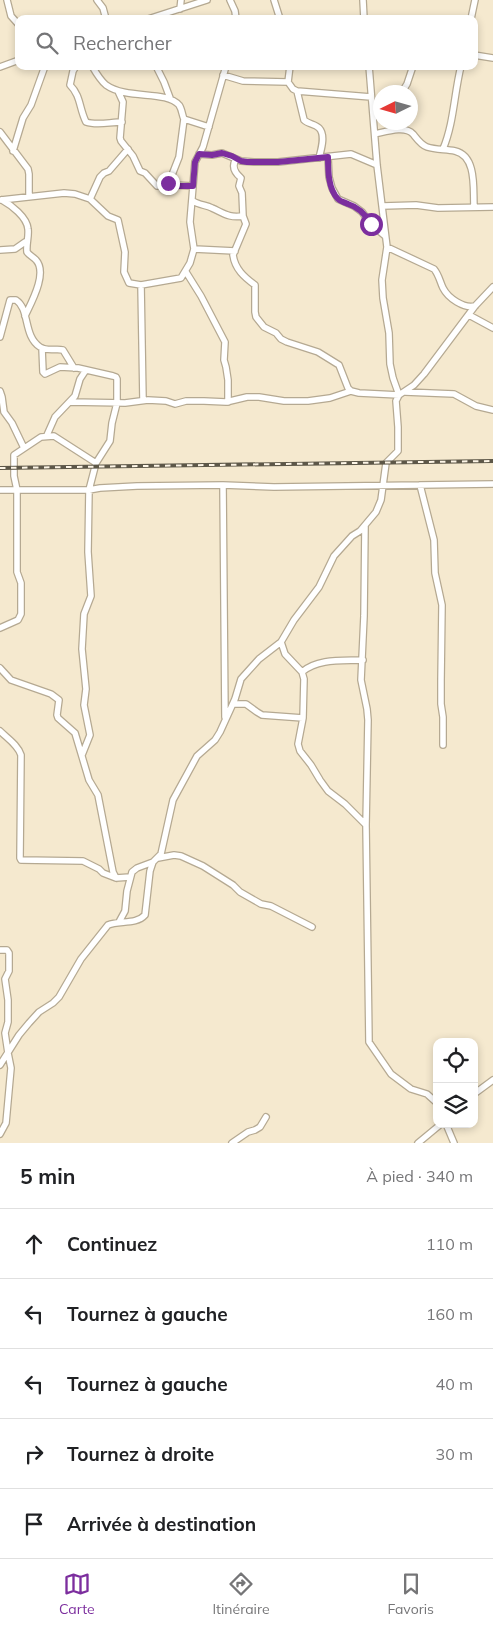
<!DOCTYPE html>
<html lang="fr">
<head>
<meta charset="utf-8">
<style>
  :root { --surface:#fff; --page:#f6f6f6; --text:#202124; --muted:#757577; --line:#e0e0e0; --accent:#7c2e9e }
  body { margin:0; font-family:Mulish,sans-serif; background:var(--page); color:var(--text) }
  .controls { position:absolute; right:15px; bottom:15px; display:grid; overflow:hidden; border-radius:10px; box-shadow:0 2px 8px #0003 }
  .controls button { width:45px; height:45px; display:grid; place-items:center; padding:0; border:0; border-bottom:1px solid var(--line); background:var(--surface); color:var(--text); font:25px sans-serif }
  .compass { position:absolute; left:373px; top:85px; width:45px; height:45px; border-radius:50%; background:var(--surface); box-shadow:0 2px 8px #0003; rotate:265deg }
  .stop { position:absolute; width:15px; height:15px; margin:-11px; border:4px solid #7c2e9e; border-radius:50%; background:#fff }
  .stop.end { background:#7c2e9e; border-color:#fff; box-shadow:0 1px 5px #0008 }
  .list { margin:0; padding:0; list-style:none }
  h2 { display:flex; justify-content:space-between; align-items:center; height:65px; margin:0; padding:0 20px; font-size:21px }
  h2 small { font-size:16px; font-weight:400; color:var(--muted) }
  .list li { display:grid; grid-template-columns:32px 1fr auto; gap:15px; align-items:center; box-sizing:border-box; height:70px; padding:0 20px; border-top:1px solid var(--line) }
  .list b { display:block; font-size:19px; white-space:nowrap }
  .list em { font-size:16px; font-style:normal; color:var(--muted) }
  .icon { flex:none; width:28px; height:28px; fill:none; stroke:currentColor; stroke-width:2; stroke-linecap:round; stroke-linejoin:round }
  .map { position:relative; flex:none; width:493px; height:1143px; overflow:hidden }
  .search { position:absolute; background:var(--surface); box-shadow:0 2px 8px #0003; left:15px; right:15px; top:15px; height:55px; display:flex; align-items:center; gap:12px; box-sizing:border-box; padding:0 18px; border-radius:10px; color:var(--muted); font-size:19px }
  .sheet { height:415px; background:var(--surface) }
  nav { display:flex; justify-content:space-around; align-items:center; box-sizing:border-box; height:70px; border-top:1px solid var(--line); background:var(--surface); font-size:14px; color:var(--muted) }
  nav a { display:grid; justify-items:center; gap:2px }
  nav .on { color:var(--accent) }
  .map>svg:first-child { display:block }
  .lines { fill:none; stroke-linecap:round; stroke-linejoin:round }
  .minor-casing { stroke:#b5a992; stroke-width:8 }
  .minor { stroke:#fff; stroke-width:5.5 }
  .rail-casing { stroke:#5d5748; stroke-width:4 }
  .rail { stroke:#fef6e7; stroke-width:2; stroke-dasharray:5.5; stroke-linecap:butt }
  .route { stroke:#7c2e9e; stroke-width:6 }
</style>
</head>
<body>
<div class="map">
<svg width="493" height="1143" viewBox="0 0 493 1143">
  <rect width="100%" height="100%" fill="#f5e9cf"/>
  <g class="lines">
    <g class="minor-casing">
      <path id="minor" d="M7,0L11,16L19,25
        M97,0L103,8L106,19
        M230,0L235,11L236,19
        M274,0L280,19
        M363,0L364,19
        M180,9L181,0
        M148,19L207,0
        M471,19L475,0
        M474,55L493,58
        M76,66L73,71L70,85C81,96 79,108 86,122C97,126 110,122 122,122
        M92,66C96,73 100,80 106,85C127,100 166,90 179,105C182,109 182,115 184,119L209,127
        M156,66L164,82L170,98
        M290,66L288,82L293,89L297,91L371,97
        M369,66L377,165L387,247L434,269C439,275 440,282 443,288C448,298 464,309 475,306
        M0,67L19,60
        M223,75L243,81L288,82
        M118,91L123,102L120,138L121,141L133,156L140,171L145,173L157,186L168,183L173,185L193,186
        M297,91L304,120C308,124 315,124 319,128C326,135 321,150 319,158
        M402,92L407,84L413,66
        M0,132L28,169L29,174V197
        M375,134C385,132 405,125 413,134C417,139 421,145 427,147C436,150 446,149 455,151C477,156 473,189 474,206
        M443,149C454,123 454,94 461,66
        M13,151L23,118L31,105L45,66
        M199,154L212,155L222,153L241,161L254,162H278L351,154L377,165
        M328,157L329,177L332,188L338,199L354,206L362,212L371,224L385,236
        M236,159C231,167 235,173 241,178L239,186L242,193L243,216L246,224L233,255C235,269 244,277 255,285V312L256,317L264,327L276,333L281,339L287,342L318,352L339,365L348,388L351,391L359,393L399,395L393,378L390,364L389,333L383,298L382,280L387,247
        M168,183L170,180L179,157L184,119
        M90,199L100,177L104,173L109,171L128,149
        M1,200L64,193L75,194L90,199L108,216L118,220L125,252L124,272L129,283L141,285L181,278L190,263L194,249L190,222L195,162L203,147L226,66
        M2,200C11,205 27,217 28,229C29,237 26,244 27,252C29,255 33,257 36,260C48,273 31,303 25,316
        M193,201C199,205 206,205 212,208C225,214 229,218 243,216
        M383,206L416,205L438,208L493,207
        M194,249L235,251
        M0,250L15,249L25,242
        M186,272L201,296L225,342L224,360L226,367L228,380V402
        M141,285L143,400
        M469,315L493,328
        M0,337L10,300H16C30,309 23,336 40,347C48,352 56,348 63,350L74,368
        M42,348L43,372L45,374L60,367L78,368L113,376L116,377L117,379V403L112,423L110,441L96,463L89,490L88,552L91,596L84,614L82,649L86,689L84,705L90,735L82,755
        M0,391L2,397L4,412L12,423L24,448
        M405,392L454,394L476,406L493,410
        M70,402L125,403L148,400L166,401L175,404L186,401H204L226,402L247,397H259L284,401H308L330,398L351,391
        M47,435L55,417L75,396L80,379L86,370
        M223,485L225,717
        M420,485L434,540L435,573L442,605L441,680V704L443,717V745
        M0,490H89L100,488L137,486L223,485L274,487L493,484
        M365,526L364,616L361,680L367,709L368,720L366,825
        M0,628L18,620L21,614V583L17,572V490L14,476V455L41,437L54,436L96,463
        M281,642L285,654L302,672L304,679L303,718L298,744L300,751L311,765L320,780L328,791L345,804L366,825L369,1042L391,1074L411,1089L427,1094L437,1103
        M0,668L11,680L51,694L59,700L57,715L58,718L75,733L89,780L98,795L113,872L116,878L130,877
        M302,672C318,658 343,661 363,660
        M233,704H246L257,712L262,715L303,718
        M0,731C7,738 18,745 21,755L20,858L21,860L83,861L99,869L103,873L116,878
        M158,858L174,855L181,856L203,866L233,885L240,892L261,904L271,906L312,927
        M119,922L125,911L127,891L132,872L137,868L153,862
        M0,950H7L9,953V971L5,979L8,1000V1022L5,1033L8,1053L11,1068L6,1123L0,1134
        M0,1065L19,1035L29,1023L39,1012L53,1003L59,997L81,959L108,925C119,920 136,925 145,915L150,871L153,862L161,854L173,800L197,756L215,740L220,732L235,699L241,679L259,659L281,642L294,620L319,587L334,556L352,536L360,531L376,512L381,500L386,463L398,451V427L396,401L399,395L414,385L424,374L475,306L493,287
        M474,1094L493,1080
        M446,1124L454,1143
        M232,1143L248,1132L255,1130L260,1127L266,1117
        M418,1143L441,1124"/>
    </g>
    <use href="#minor" class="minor"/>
    <g class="rail-casing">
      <path id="rail" d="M0,468L493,461"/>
    </g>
    <use href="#rail" class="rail"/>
  </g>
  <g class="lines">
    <path class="route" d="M168,183L180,186H193L195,162L199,154L212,155L222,153L232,156L241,161L247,162H278L328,157C328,170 328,189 338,199C341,202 344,202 348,204C358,207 366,215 371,224"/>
  </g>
</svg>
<div class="controls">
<button><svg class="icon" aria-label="locate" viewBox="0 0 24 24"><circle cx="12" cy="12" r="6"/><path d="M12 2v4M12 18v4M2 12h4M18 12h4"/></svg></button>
<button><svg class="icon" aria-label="layers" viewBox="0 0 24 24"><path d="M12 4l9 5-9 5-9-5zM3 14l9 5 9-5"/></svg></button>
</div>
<svg class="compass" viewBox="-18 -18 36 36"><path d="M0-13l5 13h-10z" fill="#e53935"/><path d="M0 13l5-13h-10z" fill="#757577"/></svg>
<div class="stop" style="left:371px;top:224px"></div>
<div class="stop end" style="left:168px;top:183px"></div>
<div class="search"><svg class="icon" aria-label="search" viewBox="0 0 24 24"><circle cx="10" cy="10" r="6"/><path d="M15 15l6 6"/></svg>Rechercher</div>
</div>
<section class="sheet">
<h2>5 min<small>À pied · 340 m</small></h2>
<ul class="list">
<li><svg class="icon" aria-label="ahead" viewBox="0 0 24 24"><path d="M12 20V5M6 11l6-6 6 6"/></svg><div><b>Continuez</b></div><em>110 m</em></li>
<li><svg class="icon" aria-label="left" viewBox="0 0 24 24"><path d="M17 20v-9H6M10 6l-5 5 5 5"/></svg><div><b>Tournez à gauche</b></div><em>160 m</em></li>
<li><svg class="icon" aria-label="left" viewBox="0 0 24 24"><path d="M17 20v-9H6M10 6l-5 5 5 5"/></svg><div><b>Tournez à gauche</b></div><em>40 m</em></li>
<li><svg class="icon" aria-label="right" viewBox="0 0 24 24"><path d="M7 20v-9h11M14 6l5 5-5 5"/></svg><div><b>Tournez à droite</b></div><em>30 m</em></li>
<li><svg class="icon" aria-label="arrive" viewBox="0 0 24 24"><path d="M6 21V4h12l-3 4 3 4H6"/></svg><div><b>Arrivée à destination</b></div></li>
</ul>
</section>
<nav>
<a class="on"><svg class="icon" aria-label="map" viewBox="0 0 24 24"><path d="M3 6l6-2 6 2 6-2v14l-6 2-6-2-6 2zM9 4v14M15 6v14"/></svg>Carte</a>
<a><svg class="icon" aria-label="directions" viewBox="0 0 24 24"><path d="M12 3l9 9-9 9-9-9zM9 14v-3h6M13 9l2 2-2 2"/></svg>Itinéraire</a>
<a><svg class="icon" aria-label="saved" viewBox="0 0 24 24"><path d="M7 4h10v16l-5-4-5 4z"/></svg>Favoris</a>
</nav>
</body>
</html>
